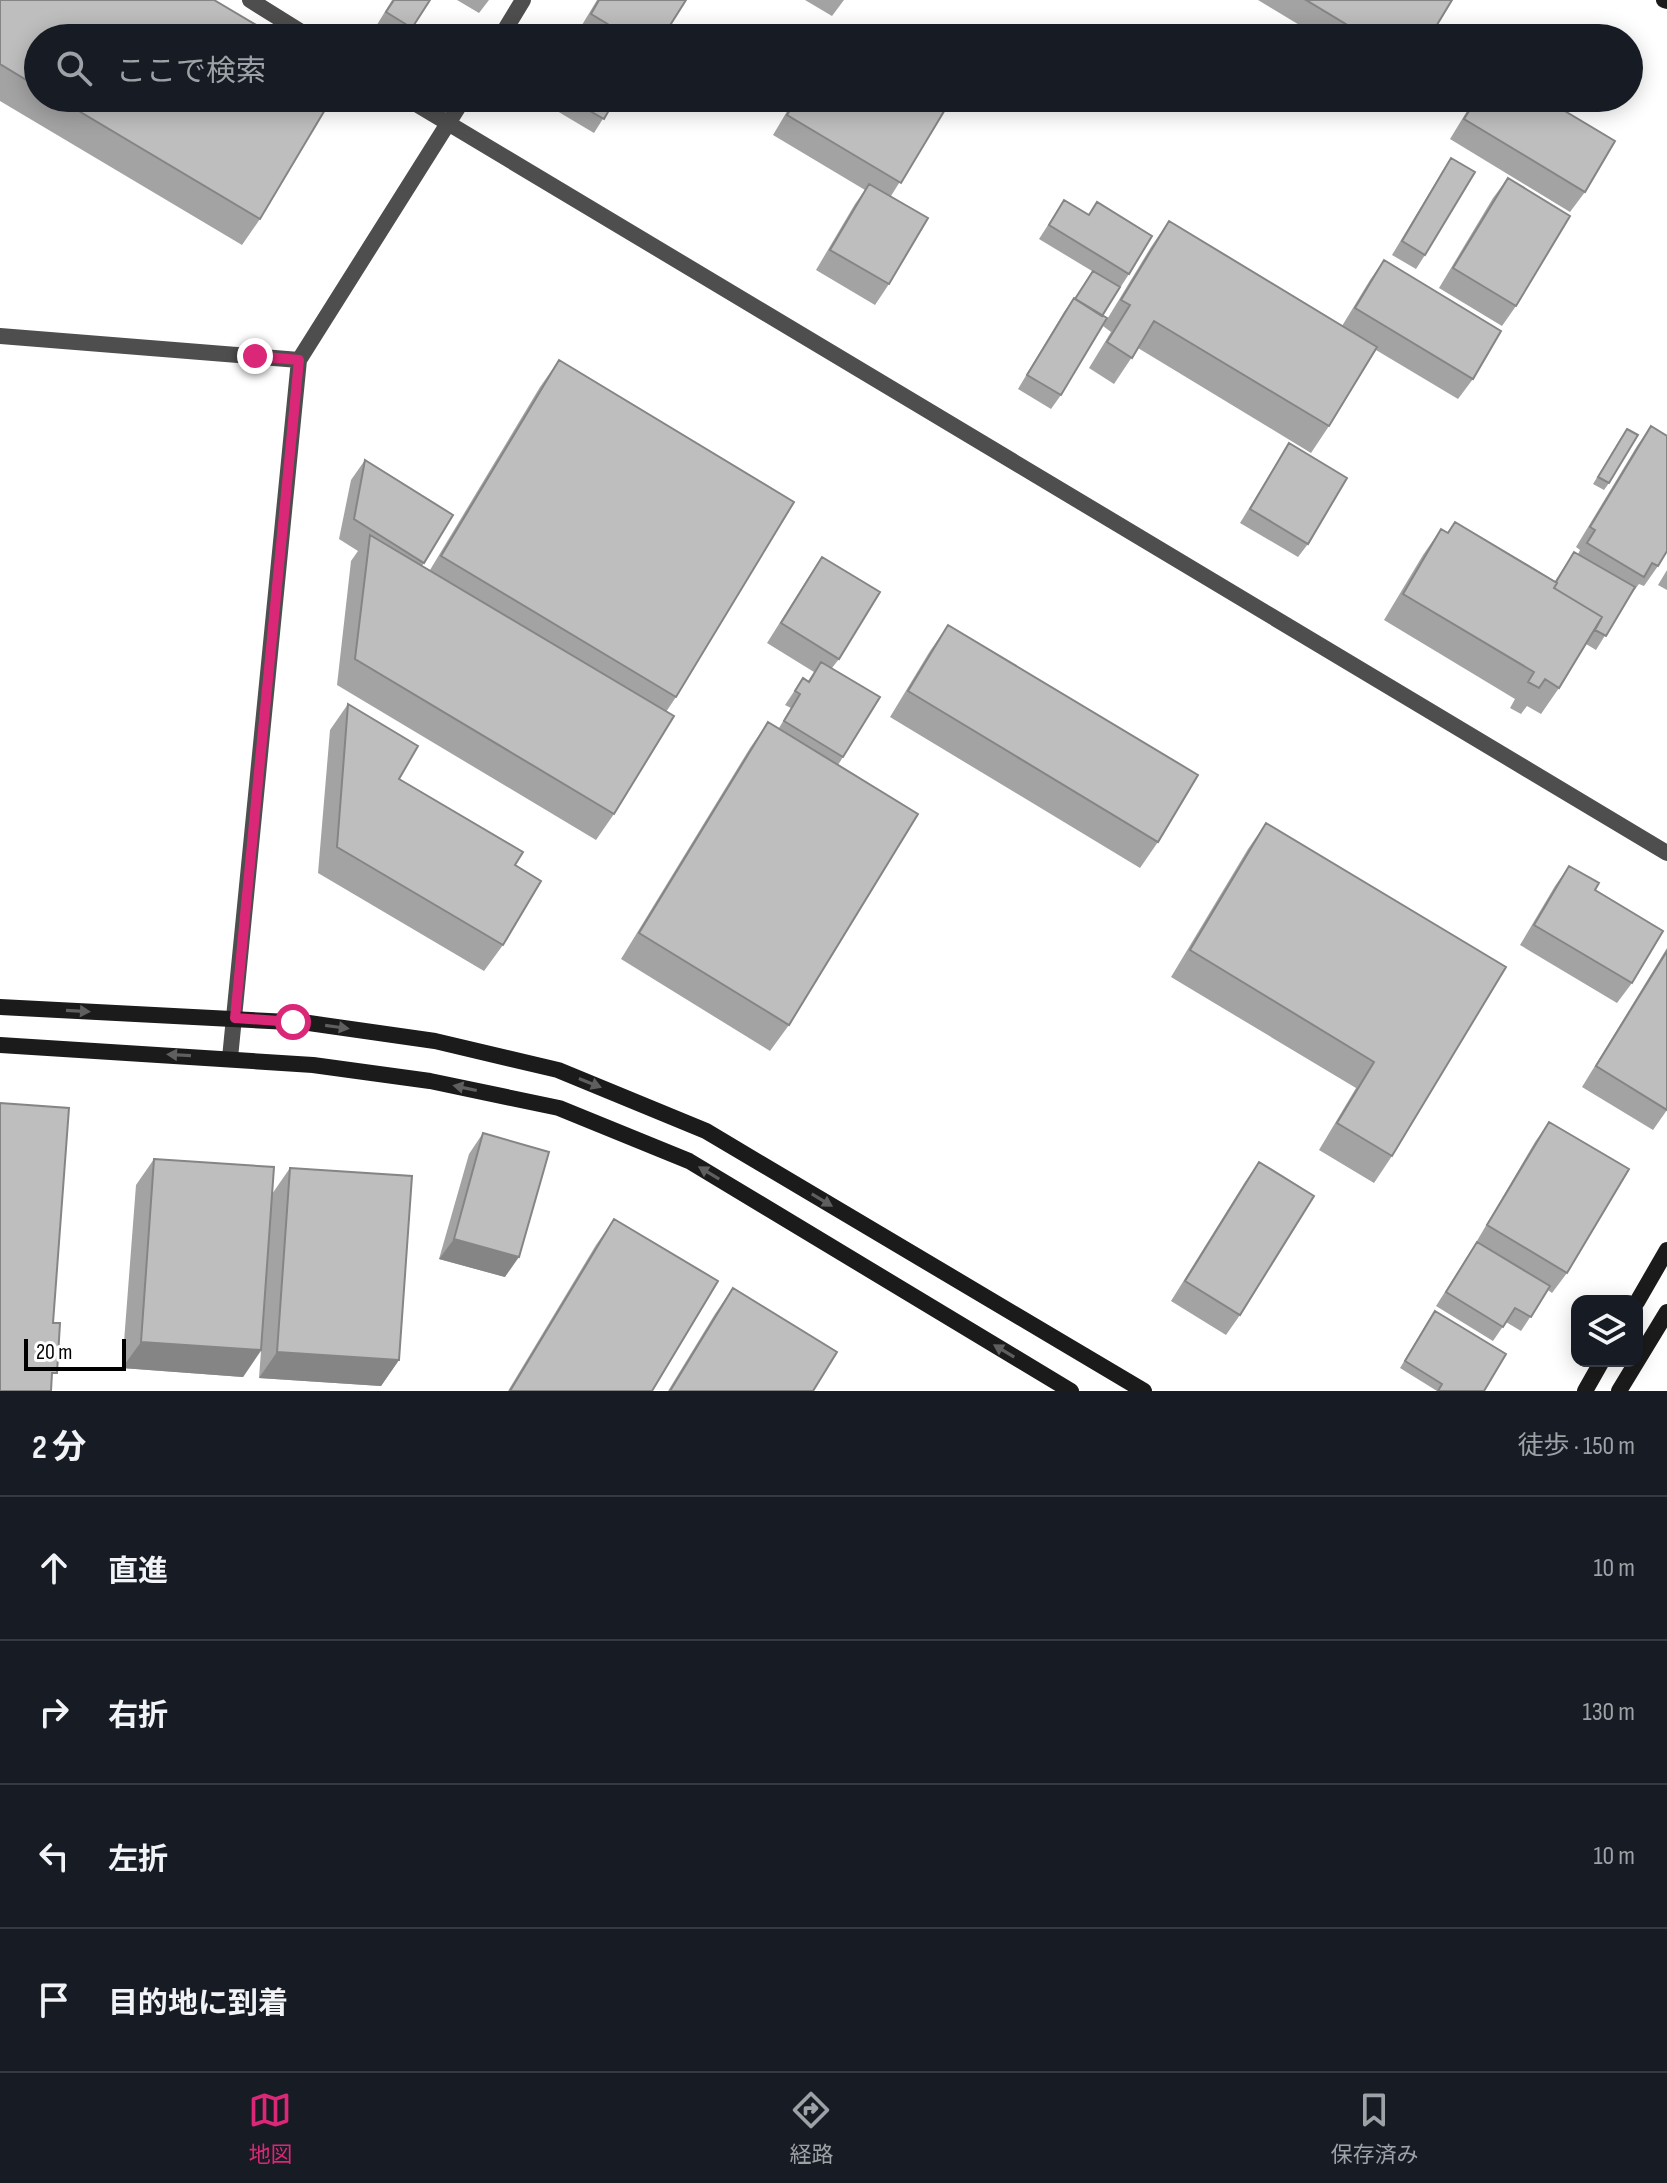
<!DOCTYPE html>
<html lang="ja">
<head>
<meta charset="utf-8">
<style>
  :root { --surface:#171b24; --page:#20242c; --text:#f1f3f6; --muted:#9ea1a6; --line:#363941; --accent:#db2777 }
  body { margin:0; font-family:"Sofia Sans Condensed","Noto Sans JP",sans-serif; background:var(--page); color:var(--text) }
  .controls { position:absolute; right:24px; bottom:24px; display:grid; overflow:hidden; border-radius:16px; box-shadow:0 4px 20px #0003 }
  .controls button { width:72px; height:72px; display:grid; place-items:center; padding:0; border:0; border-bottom:2px solid var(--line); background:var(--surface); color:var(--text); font:40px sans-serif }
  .scale { position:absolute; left:24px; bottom:20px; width:102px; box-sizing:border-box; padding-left:8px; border:4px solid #000; border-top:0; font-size:22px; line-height:28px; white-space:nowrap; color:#000; -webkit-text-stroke:6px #fff; paint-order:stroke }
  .stop { position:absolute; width:24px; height:24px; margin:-18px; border:6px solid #db2777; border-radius:50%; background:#fff }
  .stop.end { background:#db2777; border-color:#fff; box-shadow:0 2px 8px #0008 }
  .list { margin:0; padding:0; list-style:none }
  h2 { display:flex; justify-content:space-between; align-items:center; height:104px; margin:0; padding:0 32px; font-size:34px }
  h2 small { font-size:26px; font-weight:400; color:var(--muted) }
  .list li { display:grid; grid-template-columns:52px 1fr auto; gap:24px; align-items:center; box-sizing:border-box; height:144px; padding:0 32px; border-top:2px solid var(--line) }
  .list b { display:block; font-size:30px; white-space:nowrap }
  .list em { font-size:26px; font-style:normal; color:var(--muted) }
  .icon { flex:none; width:44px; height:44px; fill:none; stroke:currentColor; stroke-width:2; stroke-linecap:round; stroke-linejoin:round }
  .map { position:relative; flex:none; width:1667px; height:1391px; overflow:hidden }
  .search { position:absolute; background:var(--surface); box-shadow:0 4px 20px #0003; left:24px; right:24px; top:24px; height:88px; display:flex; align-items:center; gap:20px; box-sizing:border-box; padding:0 28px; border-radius:44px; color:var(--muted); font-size:30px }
  .sheet { height:680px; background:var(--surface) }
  nav { display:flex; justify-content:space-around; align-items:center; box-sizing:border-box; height:112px; border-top:2px solid var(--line); background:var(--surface); font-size:22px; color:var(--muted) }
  nav a { display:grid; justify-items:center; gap:4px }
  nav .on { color:var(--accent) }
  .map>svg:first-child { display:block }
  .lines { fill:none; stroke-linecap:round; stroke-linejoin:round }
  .street { stroke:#4e4e4e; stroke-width:16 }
  .secondary { stroke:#1b1b1b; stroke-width:16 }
  .wall { fill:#a3a3a3 }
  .shaded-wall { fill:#858585 }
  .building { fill:#bebebe; stroke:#858585; stroke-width:2 }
  .oneway { fill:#5f5f5f }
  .route { stroke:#db2777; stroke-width:10 }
</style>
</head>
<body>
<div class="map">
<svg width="1667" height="1391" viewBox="0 0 1667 1391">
  <rect width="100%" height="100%" fill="#fff"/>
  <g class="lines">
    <path class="street" d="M250,0L311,38
      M500,38L523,0
      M406,98L1667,853
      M0,336L299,360
      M230,1058L299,360L464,98"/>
    <path class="secondary" d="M1664,0L1667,1
      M0,1007L309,1023L435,1041L558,1070L706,1131L1144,1391
      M0,1045L313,1065L430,1081L559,1108L689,1161L1071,1391
      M1637,1302L1667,1250
      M1585,1391L1602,1361
      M1619,1391L1667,1312"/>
  </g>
  <path class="wall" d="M0,0L38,38V98H332L260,219L242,245L0,101Z
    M392,0H430L406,38H381L372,33Z
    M457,0H489L479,13Z
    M597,0H686L662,38H572L578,30H579Z
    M805,0H844L832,16Z
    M1258,0H1452L1429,38H1321Z
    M550,98H616L594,133L552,108Z
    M795,98H952L891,196L889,284L875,305L816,270L855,204L865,190L773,135Z
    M1475,98H1543L1585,192L1570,212L1450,139Z
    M1451,158L1425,255L1416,269L1392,255L1442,172Z
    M1508,178L1516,306L1502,326L1439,288L1493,198Z
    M1064,200L1088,215L1097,202L1129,274L1102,316L1061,395L1051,409L1018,389L1064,312L1074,298L1075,299L1092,271L1039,239Z
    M1169,221L1342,326L1370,280L1384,260L1473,379L1458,399L1376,350L1329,426L1311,453L1138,348L1114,384L1089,368L1111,332L1103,326L1151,247Z
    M559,360L676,697L666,712L614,814L596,840L337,685L351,561L358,551L339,539L351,480L365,460L453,515L422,566L430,570L540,387Z
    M1651,426L1658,566L1644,586L1639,584L1629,597L1596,650L1586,644L1559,688L1541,714L1527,706L1521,714L1510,708L1515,699L1384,620L1423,555L1441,529L1447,533L1455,522L1555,581L1574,552L1578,554L1580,550L1576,547L1637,446Z
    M1622,436L1609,483L1604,490L1593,484Z
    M1289,443L1308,544L1298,557L1240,523Z
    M822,557L839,659L832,668L843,757L838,765L789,1025L770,1051L621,959L750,748L768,722L779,728L791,708L785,705L803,678L808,681L814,672L767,643L808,578Z
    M1667,570V590L1658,585Z
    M948,625L1158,842L1140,868L890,717L930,651Z
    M348,704L399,779L515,865L503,945L484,971L318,873L330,730Z
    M1266,823L1506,967L1392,1156L1374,1183L1319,1150L1356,1088L1171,977L1248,849Z
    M1569,866L1595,890L1632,983L1617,1003L1520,945L1555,886Z
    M1667,948V1110L1653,1130L1582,1087Z
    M1549,1122L1567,1273L1552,1293L1548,1290L1521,1331L1506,1322L1493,1341L1436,1306L1474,1246L1535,1142Z
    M483,1133L505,1277L439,1259L469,1154Z
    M154,1159L272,1194L290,1168L399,1360L381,1386L259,1378L261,1351L243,1377L122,1368L136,1185Z
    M1259,1162L1240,1315L1226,1335L1171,1301L1245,1182Z
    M614,1219L652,1391H508L596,1245Z
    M733,1288L813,1391H668L715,1314Z
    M1430,1318L1506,1354L1437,1391L1400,1368Z"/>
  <path class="shaded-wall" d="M454,1239L519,1257L505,1277L439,1259Z
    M141,1342L261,1350L243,1377L122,1368Z
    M277,1352L399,1360L381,1386L259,1378Z"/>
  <path class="building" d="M0,0H214L278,38H38V87L0,64Z
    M394,0H430L412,28L386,12Z
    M599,0H686L662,38H631L591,14Z
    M1306,0H1452L1429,38H1369Z
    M578,30L593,38H573Z
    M838,30L852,38H833Z
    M57,98H332L260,219Z
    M567,98H616L604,119Z
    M797,98H952L901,183L787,115Z
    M1477,98H1543L1615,141L1585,192L1464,119Z
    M1451,158L1475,172L1425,255L1402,241Z
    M1508,178L1570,216L1516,306L1453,268Z
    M869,184L928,218L889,284L830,250Z
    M1064,200L1089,215L1097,202L1152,236L1129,274L1049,225Z
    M1169,221L1377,347L1329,426L1154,321L1132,358L1107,342L1130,305L1121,300Z
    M1384,260L1501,331L1473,379L1355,308Z
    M1093,271L1120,287L1102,316L1075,299Z
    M1074,298L1107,318L1061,395L1027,375Z
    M559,360L794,502L676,697L441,556Z
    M1651,426L1667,436V551L1658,566L1652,563L1644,577L1587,543L1595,530L1590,527Z
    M1627,429L1638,435L1609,483L1598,477Z
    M1289,443L1347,478L1308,544L1250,509Z
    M365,460L453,515L424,563L354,519Z
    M1455,522L1557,583L1554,588L1602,617L1559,688L1545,679L1539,688L1528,682L1534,672L1403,594L1441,529L1448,533Z
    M370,535L674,716L614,814L355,659Z
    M1574,552L1635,587L1606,636L1595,630L1602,617L1554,588L1557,583L1556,582Z
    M822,557L880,592L839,659L781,623Z
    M948,625L1198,775L1158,842L908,691Z
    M821,662L880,697L843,757L784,721L800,694L795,691L803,678L809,682Z
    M348,704L418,746L399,779L523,852L515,865L541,881L503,945L337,847Z
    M768,722L918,814L789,1025L639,933Z
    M1266,823L1506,967L1392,1156L1337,1123L1374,1062L1190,950Z
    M1569,866L1599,883L1595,890L1663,931L1632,983L1534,925Z
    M1667,951V1110L1596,1066Z
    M0,1103L69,1108L53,1323H60L57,1373H52L51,1391H0Z
    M1549,1122L1629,1169L1567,1273L1487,1225Z
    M483,1133L549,1152L519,1257L454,1239Z
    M154,1159L274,1167L261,1350L141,1342Z
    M1259,1162L1314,1196L1240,1315L1185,1281Z
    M290,1168L412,1176L399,1360L277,1352Z
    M614,1219L718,1281L652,1391H510Z
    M1477,1242L1550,1286L1531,1317L1515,1308L1503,1327L1446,1292Z
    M733,1288L837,1352L813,1391H670Z
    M1435,1311L1506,1354L1484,1391H1438L1442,1384L1405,1361Z"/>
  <defs><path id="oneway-solid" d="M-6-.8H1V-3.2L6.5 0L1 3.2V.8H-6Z" transform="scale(2)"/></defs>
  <g class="oneway">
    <use href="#oneway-solid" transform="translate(78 1011) rotate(3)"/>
    <use href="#oneway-solid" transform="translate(337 1027) rotate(8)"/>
    <use href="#oneway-solid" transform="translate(179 1055) rotate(-177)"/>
    <use href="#oneway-solid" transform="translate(590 1083) rotate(22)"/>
    <use href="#oneway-solid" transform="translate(465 1088) rotate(-168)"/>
    <use href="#oneway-solid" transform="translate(709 1173) rotate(-149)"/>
    <use href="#oneway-solid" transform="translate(822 1200) rotate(31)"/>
    <use href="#oneway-solid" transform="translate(1004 1351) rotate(-149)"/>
  </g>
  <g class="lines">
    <path class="route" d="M255,356L299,360L235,1018L293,1022"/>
  </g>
</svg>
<div class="controls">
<button><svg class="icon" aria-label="layers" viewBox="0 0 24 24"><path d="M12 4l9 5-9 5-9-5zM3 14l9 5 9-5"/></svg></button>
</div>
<div class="scale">20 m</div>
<div class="stop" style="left:293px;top:1022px"></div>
<div class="stop end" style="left:255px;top:356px"></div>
<div class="search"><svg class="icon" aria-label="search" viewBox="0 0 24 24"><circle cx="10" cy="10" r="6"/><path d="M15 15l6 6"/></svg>ここで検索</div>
</div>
<section class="sheet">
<h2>2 分<small>徒歩 · 150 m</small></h2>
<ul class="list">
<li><svg class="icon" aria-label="ahead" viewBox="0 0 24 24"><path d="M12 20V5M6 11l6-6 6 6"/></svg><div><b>直進</b></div><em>10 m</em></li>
<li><svg class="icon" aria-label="right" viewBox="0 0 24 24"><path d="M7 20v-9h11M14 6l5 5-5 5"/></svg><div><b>右折</b></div><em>130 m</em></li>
<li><svg class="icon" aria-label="left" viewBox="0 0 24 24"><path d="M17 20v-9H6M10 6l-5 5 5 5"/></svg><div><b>左折</b></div><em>10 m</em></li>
<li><svg class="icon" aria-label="arrive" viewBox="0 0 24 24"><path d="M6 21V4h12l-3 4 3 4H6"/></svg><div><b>目的地に到着</b></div></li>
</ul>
</section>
<nav>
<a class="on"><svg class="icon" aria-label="map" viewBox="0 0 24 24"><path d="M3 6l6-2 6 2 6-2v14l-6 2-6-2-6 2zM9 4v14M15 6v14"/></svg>地図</a>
<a><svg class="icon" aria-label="directions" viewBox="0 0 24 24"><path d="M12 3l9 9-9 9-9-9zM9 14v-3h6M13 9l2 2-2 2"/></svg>経路</a>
<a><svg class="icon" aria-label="saved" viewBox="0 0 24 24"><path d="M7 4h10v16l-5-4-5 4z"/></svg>保存済み</a>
</nav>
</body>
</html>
